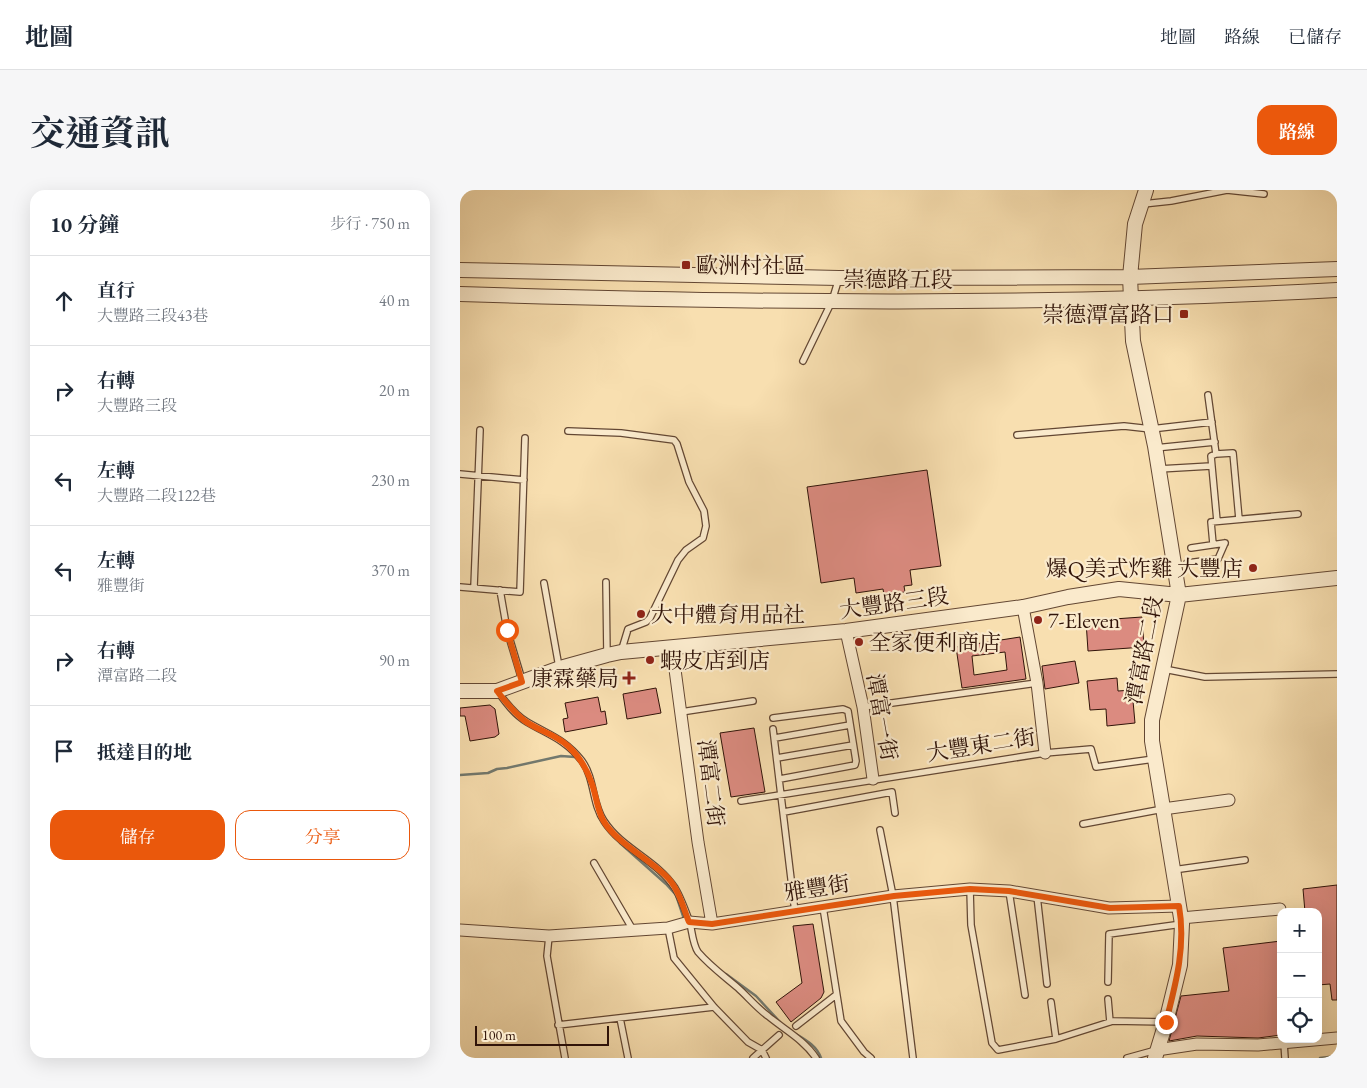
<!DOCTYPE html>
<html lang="zh-TW">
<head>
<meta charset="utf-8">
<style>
  :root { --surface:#fff; --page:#f6f6f7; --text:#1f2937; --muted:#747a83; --line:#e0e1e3; --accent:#ea580c }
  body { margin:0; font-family:"EB Garamond","Noto Serif TC",serif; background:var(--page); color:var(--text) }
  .controls { position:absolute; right:15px; bottom:15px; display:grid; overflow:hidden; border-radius:10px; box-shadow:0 5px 20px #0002 }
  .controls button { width:45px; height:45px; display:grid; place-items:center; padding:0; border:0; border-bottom:1px solid var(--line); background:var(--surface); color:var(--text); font:25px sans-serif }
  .scale { position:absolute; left:15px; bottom:12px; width:134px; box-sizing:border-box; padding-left:5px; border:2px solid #311409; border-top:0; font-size:14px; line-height:18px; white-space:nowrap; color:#311409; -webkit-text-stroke:4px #faeacc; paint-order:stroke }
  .stop { position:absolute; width:15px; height:15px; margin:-11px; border:4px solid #ea580c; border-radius:50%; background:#fff }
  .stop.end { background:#ea580c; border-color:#fff; box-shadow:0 1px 5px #0008 }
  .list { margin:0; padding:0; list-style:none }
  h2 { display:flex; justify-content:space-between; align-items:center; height:65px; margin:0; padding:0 20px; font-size:21px }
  h2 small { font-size:16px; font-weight:400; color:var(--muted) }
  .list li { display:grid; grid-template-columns:32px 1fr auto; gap:15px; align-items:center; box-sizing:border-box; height:90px; padding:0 20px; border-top:1px solid var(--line) }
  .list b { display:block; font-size:19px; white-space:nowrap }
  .list p { margin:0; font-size:16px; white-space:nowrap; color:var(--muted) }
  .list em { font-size:16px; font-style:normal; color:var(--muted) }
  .actions { display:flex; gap:10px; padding:15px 20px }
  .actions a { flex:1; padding:11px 0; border:1px solid var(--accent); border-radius:15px; text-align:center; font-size:18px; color:var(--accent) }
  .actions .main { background:var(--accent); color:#fff }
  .icon { flex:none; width:28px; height:28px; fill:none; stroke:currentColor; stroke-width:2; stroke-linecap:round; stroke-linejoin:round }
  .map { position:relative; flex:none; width:877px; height:868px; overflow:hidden; border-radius:15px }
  header { display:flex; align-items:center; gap:30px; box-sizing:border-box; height:70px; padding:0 25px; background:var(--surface); border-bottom:1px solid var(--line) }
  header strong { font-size:24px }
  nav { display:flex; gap:28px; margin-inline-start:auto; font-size:18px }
  .intro { display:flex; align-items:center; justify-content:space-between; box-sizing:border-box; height:120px; padding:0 30px }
  h1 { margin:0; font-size:35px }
  .button { padding:12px 22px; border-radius:15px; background:var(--accent); color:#fff; font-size:18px; font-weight:700 }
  main { display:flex; gap:30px; padding:0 30px }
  aside { flex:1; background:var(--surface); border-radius:15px; box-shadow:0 5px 20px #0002 }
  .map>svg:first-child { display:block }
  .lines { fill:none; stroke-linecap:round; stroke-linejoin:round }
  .stream { stroke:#73796e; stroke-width:2.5 }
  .building { fill:#db8b80; stroke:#311409; fill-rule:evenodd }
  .service-casing { stroke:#634733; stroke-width:8 }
  .minor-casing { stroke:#634733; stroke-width:13 }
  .tertiary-casing { stroke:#634733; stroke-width:16 }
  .service { stroke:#faeacc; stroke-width:5.5 }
  .minor { stroke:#faeacc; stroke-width:11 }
  .tertiary { stroke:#faeacc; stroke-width:14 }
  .route { stroke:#ea580c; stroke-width:6 }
  .poi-dot { fill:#8f2418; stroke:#faeacc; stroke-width:2 }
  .labels { text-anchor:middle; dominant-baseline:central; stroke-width:4.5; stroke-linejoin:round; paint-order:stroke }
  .poi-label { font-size:22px; fill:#311409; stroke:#faeacc; text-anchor:start }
  .street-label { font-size:22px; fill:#311409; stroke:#faeacc }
</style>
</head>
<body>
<header>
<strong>地圖</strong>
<nav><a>地圖</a><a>路線</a><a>已儲存</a></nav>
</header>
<div class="intro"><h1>交通資訊</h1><a class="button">路線</a></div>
<main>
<aside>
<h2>10 分鐘<small>步行 · 750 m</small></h2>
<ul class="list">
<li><svg class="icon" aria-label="ahead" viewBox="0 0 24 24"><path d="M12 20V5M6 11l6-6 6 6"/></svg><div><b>直行</b><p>大豐路三段43巷</p></div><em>40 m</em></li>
<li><svg class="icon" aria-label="right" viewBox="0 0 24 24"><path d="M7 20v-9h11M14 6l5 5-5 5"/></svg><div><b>右轉</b><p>大豐路三段</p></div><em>20 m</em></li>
<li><svg class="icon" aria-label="left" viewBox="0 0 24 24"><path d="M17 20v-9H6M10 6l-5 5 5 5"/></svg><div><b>左轉</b><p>大豐路二段122巷</p></div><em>230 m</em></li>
<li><svg class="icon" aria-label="left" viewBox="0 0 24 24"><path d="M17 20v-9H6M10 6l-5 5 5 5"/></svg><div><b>左轉</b><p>雅豐街</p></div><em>370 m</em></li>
<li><svg class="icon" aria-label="right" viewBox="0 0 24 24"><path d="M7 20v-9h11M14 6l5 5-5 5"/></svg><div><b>右轉</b><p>潭富路二段</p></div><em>90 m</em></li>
<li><svg class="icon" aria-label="arrive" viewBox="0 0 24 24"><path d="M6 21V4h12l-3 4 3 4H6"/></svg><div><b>抵達目的地</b></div></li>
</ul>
<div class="actions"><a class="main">儲存</a><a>分享</a></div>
</aside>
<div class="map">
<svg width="877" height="868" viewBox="0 0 877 868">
  <rect width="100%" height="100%" fill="#f8dfb0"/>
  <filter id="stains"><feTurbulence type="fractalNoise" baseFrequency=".004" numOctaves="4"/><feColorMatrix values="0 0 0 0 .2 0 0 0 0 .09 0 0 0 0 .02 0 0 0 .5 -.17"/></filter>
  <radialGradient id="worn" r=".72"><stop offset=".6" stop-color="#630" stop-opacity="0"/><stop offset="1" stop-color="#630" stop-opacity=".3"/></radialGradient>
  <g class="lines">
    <path class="stream" d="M0,585L28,583L37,579L47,578L101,566L115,567L118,569
      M160,653L206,694L216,705L224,729
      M266,784L296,806L320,832
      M336,844C346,850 357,856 361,868
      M860,868L877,866"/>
  </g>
  <path class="building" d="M467,280L481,376L450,380L452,395L444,396L445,402L424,405L423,399L396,403L394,388L361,393L347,297Z
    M682,427L684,457L628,461L626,431Z
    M560,447L566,489L502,498L496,457ZM545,462L547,480L514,485L512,466Z
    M615,471L619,493L585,499L582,476Z
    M657,488L658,501L672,500L675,533L647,536L646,519L630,520L627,491Z
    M196,498L201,523L167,529L163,504Z
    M138,507L141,522L145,521L147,534L105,542L103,529L108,528L105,513Z
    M30,515L35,519L39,544L35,547L10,551L5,526H0V518Z
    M294,538L305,602L271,607L260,543Z
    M877,695V810H872L870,794L858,795V722H845L843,699Z
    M353,734L364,802L361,808L331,832L316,812L342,793L333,736Z
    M821,751V845L798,848L737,846L709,851L721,806L769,801L763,758Z"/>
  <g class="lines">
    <g class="service-casing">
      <path id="service" d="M683,14L711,11L767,0L804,4
        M343,171L372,111L379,88
        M748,205L756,264
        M108,241L161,243L214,250L217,254L229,292L244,321L246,336L243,348L226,360L218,370L190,428L186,432L168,439L161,462
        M557,245L664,236L691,239L752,232
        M695,258L755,252
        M699,279L751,276
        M0,284L64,290
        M757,331L751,266L756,264L773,263L779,329
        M753,354L751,332L838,324
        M731,358L765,353
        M727,373L758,369L765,353
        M146,392L147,465
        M84,393L99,477
        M0,397L60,402L65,248
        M14,397L20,240
        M40,400L47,440L62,490
        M704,479L745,487L877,484
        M38,502C46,513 55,525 67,532C89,545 105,549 122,571C135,589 132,614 144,631C162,659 197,670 215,698C221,708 226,722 230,733C232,742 233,755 238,762C250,776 264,786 278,798C288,807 297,818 308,826C325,840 344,850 356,868
        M403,517L577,493
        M221,522L293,511
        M313,528L383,519L388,521L396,571L395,575L320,589
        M313,539L335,722
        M315,548L390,535
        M317,568L393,555
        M281,611L585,563L631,559L636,577L694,569
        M324,622L432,602L435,623
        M623,634L703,619
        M420,640L433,706L453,868
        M134,673L173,740
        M713,680L785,670
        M510,699L511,735L532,853L538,860L596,849L653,831L706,832
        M549,701L565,805
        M577,706L587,794
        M363,717L381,831L404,862L411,868
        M208,738L214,768L254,817L288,852L302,860L306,868
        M89,746L87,766L105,868
        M648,792L649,744L722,734
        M648,809L650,832
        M591,812L596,849
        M160,828L168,868
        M98,835L254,817
        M336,836L376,805
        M824,853L825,868
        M293,868L319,845
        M667,868L696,860"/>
    </g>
    <g class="minor-casing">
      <path id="minor" d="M563,417L577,493L585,563
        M386,441L403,517L413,589
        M212,457L238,652L252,734
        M703,619L769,610
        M721,728L820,719
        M0,740L89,746L208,738L229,732L252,734L433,706L510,699L549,701L649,718L719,716
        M697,860L737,854L798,855L877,848"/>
    </g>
    <g class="tertiary-casing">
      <path id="tertiary" d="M686,0L675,34L670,87L673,151L695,256L719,405L692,530V551L722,734L720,775L706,832L695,868
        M0,80L379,88L670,87L877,79
        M0,104C292,113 585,116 877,100
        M0,501H37L100,478L147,465L161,462L386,441L563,417L608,407L659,399L719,405L877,388"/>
    </g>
    <use href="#service" class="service"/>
    <use href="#minor" class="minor"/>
    <use href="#tertiary" class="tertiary"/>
  </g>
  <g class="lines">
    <path class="route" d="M47,440L62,492L37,501C45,511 54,523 65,531C79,541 95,544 108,556C119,566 127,579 132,594C136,605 137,619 143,630C155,652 190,669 208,688C219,700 223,717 229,732L252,734L434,706L510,699L549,701L650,718L719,716C726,756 716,793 706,832"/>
  </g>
  <g class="poi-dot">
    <rect x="221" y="70" width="10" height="10" rx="2.5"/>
    <rect x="719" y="119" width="10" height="10" rx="2.5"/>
    <circle cx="793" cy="378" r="5"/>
    <circle cx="181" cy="424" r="5"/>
    <circle cx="578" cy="430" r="5"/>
    <circle cx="399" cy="452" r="5"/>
    <circle cx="190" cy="470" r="5"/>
    <path d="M166.5 480.5h5v5h5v5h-5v5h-5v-5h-5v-5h5z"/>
  </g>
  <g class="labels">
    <g class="poi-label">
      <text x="236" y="75">歐洲村社區</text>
      <text x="714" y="124" text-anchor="end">崇德潭富路口</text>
      <text x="783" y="378" text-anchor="end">爆Q美式炸雞 大豐店</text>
      <text x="191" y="424">大中體育用品社</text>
      <text x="588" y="430">7-Eleven</text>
      <text x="409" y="452">全家便利商店</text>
      <text x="200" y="470">蝦皮店到店</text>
      <text x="159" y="488" text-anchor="end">康霖藥局</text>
    </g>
    <g class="street-label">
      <text x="438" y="89">崇德路五段</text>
      <text transform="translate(434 413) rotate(-8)">大豐路三段</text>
      <text transform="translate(684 460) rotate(-79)">潭富路二段</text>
      <text transform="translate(422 527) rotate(80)">潭富一街</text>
      <text transform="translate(521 555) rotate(-9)">大豐東二街</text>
      <text transform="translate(251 593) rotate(83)">潭富二街</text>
      <text transform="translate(357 698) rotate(-9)">雅豐街</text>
    </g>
  </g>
  <rect width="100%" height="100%" filter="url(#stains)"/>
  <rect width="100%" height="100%" fill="url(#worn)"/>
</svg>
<div class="controls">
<button>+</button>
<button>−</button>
<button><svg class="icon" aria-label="locate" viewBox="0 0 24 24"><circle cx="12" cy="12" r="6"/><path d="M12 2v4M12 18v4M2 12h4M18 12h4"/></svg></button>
</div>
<div class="scale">100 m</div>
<div class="stop" style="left:47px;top:440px"></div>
<div class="stop end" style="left:706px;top:832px"></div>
</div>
</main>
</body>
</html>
